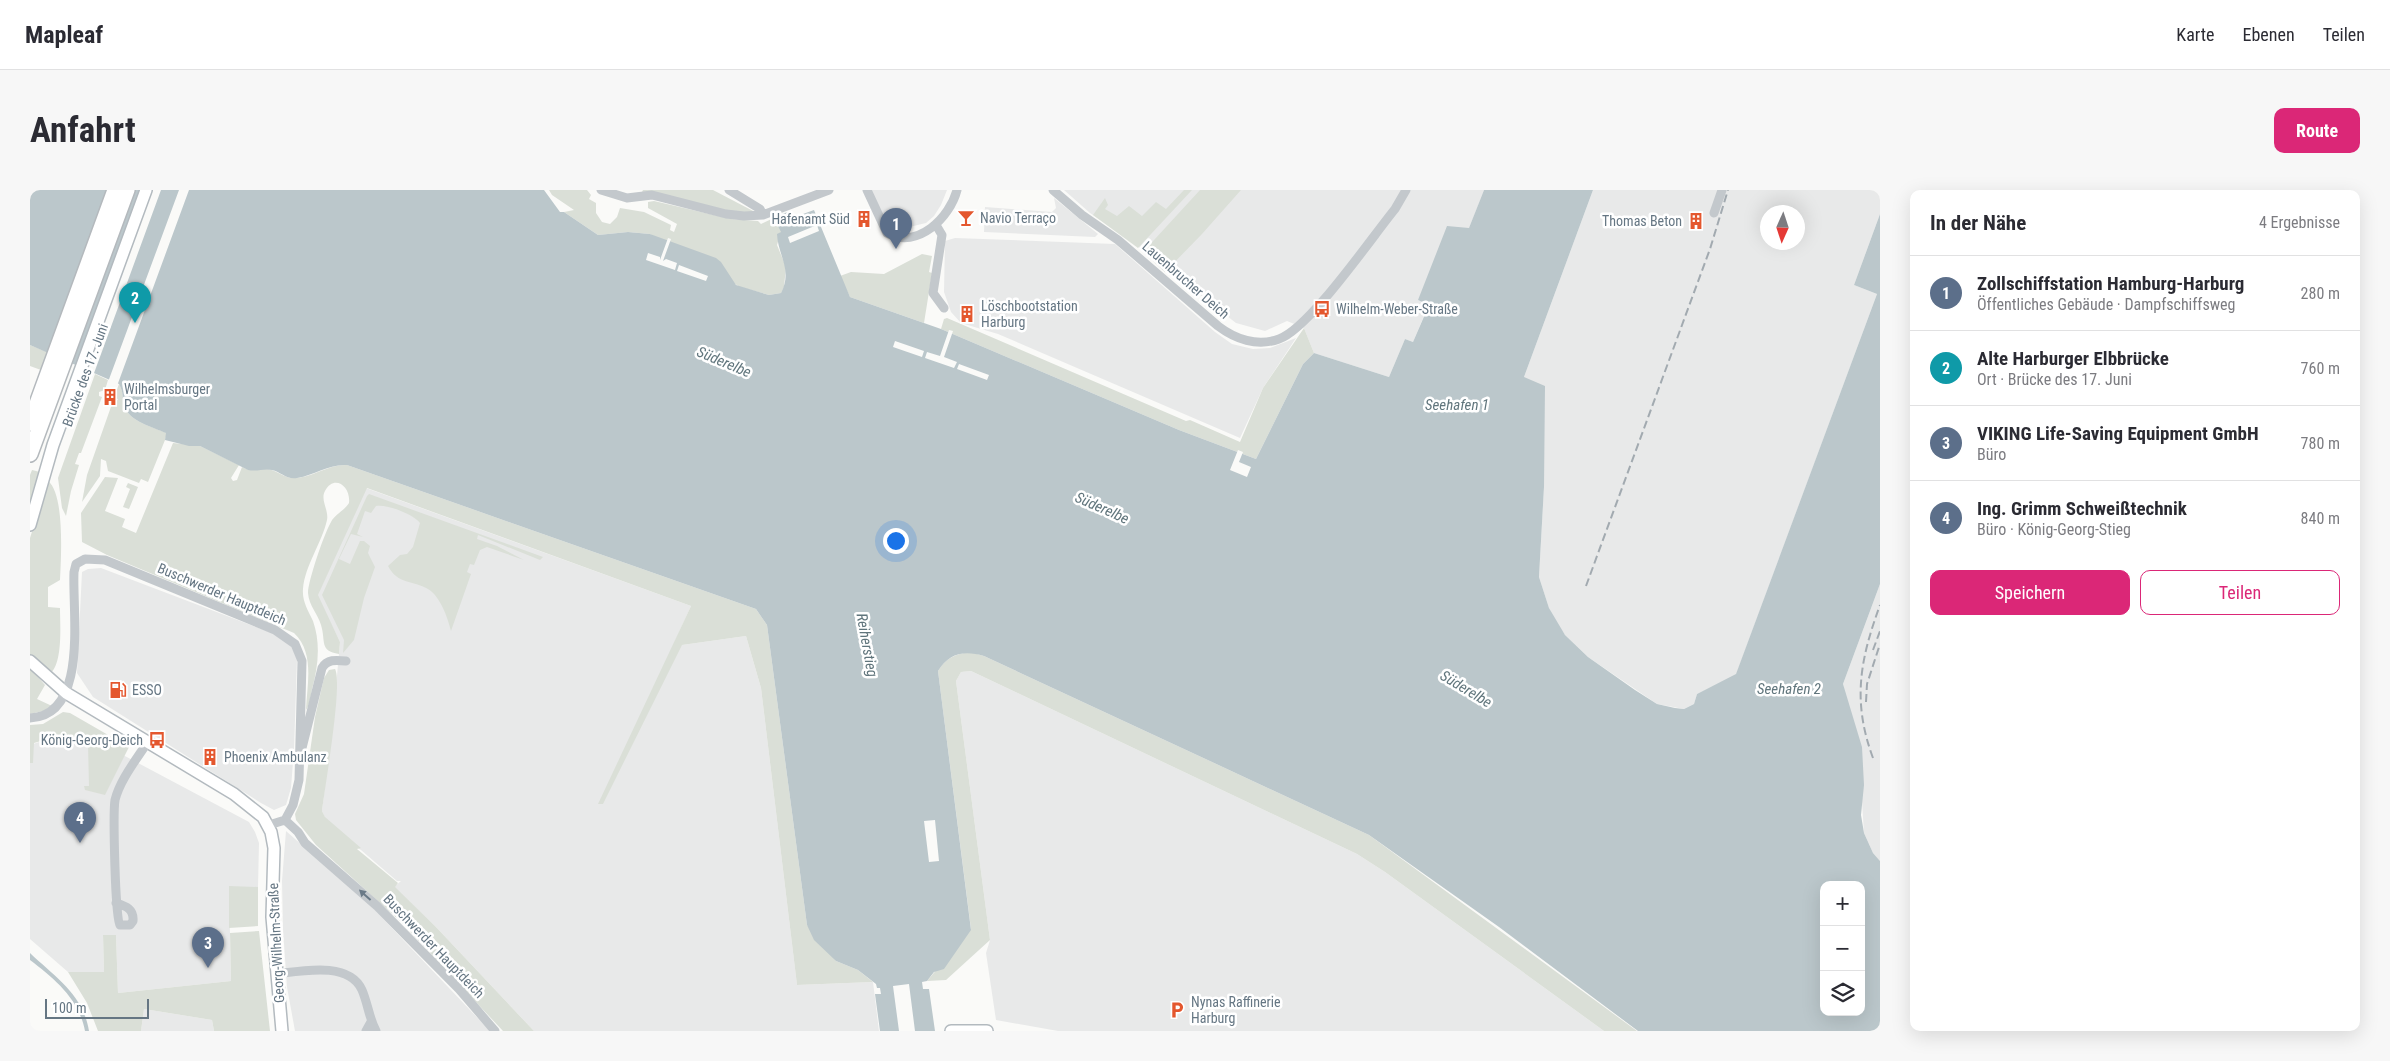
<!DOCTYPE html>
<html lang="de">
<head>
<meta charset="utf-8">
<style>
  :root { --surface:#fff; --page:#f7f7f7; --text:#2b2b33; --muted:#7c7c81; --line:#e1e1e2; --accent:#db2777 }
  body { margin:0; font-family:"Roboto Condensed",sans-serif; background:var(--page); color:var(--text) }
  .controls { position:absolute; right:15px; bottom:15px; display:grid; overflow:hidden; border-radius:10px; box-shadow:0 5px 20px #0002 }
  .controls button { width:45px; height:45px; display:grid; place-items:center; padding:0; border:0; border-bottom:1px solid var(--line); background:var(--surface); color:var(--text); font:25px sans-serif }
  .compass { position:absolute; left:1730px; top:15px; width:45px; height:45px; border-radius:50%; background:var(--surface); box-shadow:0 5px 20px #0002; rotate:183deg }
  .scale { position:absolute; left:15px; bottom:12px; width:104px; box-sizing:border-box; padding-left:5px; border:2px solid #657683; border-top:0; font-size:14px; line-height:18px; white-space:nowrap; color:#657683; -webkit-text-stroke:4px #fff; paint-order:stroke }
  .you { position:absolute; left:865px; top:350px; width:18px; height:18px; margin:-12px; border:4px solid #fff; border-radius:50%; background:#1a73e8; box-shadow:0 0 0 8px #1a73e833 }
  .badge { display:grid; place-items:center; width:32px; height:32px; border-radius:50%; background:var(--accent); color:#fff; font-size:16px; font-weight:700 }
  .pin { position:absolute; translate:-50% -41px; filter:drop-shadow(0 1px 2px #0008) }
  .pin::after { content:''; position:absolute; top:26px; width:18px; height:15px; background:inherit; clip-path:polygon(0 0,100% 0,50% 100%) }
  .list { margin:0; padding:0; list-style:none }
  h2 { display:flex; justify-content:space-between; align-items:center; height:65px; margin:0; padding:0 20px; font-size:21px }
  h2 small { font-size:16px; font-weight:400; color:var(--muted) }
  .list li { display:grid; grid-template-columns:32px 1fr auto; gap:15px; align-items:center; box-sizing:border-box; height:75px; padding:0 20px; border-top:1px solid var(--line) }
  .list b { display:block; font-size:19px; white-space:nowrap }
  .list p { margin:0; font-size:16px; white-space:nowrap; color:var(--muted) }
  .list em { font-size:16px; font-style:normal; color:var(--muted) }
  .actions { display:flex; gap:10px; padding:15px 20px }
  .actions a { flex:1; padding:11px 0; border:1px solid var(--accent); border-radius:10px; text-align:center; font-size:18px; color:var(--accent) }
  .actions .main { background:var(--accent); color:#fff }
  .icon { flex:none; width:28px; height:28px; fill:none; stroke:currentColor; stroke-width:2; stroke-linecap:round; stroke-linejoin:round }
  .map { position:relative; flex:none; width:1850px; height:841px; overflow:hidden; border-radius:10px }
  header { display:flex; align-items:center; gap:30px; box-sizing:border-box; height:70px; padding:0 25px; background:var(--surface); border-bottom:1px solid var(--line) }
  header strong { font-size:24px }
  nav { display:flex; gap:28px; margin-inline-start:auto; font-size:18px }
  .intro { display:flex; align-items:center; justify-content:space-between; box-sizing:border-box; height:120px; padding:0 30px }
  h1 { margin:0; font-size:35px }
  .button { padding:12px 22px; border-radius:10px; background:var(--accent); color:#fff; font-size:18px; font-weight:700 }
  main { display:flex; gap:30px; padding:0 30px }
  aside { flex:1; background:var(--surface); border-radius:10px; box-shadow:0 5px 20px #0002 }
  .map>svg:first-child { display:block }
  .built { fill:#e8e9e9; fill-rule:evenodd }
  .green { fill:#dadfd7 }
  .water { fill:#bbc7cb; fill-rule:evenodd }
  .pier { fill:#fafaf8 }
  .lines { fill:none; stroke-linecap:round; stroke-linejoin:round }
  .secondary-casing { stroke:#b3babf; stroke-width:14 }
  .highway-casing { stroke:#b4b9bd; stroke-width:18 }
  .street { stroke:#c3c8cc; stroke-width:9 }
  .secondary { stroke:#fff; stroke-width:11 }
  .highway { stroke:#fff; stroke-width:15 }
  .rail { stroke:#a2aab0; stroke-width:2; stroke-dasharray:8 4; stroke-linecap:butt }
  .oneway { fill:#6a7a87 }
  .labels { text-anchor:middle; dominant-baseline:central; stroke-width:5; stroke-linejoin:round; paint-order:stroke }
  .poi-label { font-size:14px; fill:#657683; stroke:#fff; text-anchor:start }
  .street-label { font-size:14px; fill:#657683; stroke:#fff }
  .water-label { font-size:15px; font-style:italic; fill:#60757c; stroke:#fff }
</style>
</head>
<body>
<header>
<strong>Mapleaf</strong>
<nav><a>Karte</a><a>Ebenen</a><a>Teilen</a></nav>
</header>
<div class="intro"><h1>Anfahrt</h1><a class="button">Route</a></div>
<main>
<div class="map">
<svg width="1850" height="841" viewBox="0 0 1850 841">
  <rect width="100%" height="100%" fill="#fafaf8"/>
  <path class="built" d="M841,0H917L911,15L904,26L896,33L871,39L857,37Z
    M1034,0H1454L1439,39L1388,110L1399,114L1383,152L1375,149L1359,187L1284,163L1274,138L1257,131L1235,141L1206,133L1100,50L1060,23Z
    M1563,0H1850V24L1824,95L1847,104L1706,485L1667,504L1664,514L1654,519L1627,514L1558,467L1535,445L1526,433L1519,418L1509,387L1514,297L1494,187ZM1738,22H1768V52H1738Z
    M1024,8L1068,44L1065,47L954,42L955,17L1022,22L1026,18Z
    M925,48L1085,54L1185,142L1202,154L1223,159L1240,158L1266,148L1233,198L1210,248L968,144L931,133L921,122L914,102L915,51Z
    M336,298L661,416L645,451L652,455L716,446L731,498L767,795L843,792L849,841H504L406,737L364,697L371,691H367L331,660L301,641L292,621L303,531L310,452L287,406Z
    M71,378L242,443L261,455L267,470L264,559L261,598L256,615L244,620L231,613L63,507L47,483L52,382L58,379Z
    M1850,394V671L1843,663L1834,643L1832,612L1813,494Z
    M941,481L1327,664L1355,682L1574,841H1028L966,830L956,763L960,750L926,491L931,482Z
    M46,540L219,632L225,642L229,653L228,697H199L201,791L88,803L86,745H73L74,782H38L0,749V555Z
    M256,641L340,715L460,841H265L257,797L253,739L252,691Z
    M114,819L182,830L184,841H111Z"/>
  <path class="green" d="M519,0H557L561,5L559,9L566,13V23L572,32L580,34L587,27L590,18L614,22L641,35L640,40L644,42L647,34L618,18V12L624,11L701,29L728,31L731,34L750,25L751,42L747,55L756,77L754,97L751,103L739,105L710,97L620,44L598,42L568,45L534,22L544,20L522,5Z
    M613,0H683L727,23L704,22L612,2Z
    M1154,0H1162L1108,58L1063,25L1075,8L1078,15L1075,19L1087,26L1099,16L1112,26L1126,12L1136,19Z
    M1170,0H1211L1172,44L1135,82L1113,62Z
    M892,64L902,66L899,82L902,83L894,133L820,107L810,86L821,82L854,84Z
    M917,128L1156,231L1160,230L1210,252L1233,198L1274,138L1284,163L1273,174L1226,269L1149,240L911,139L914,129Z
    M0,155L17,162L11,180L0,176Z
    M65,184L78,190L75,200L69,202V206L72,207L51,263H49L45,274L49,275L41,301L36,326L32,318L28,288Z
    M89,194C94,202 92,208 94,216C100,232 123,237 137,243L135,250L118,292L111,289L109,293L78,281L76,271L71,269L70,286L52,312L57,285L83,211L88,210L85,205Z
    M143,253L170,256L209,275L201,288L203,291L207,290L212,277C223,283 228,278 238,279C248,281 254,288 264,288C282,288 298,274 317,275L726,419L737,435L777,735L806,771L828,780L843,792L767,795L731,498L716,446L652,455L573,614H568L661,416L337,298L288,405L310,452L309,464C289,461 296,451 291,435C288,424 279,416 278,403C278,391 294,344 301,332C305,324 314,321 319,313C321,296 304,284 295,301C290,310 299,320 297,330C292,353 275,375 273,399C272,411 278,420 283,431C291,454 288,477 282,499C281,506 279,516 276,520C277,494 285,463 264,443L77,365L52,352L51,323L75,287L88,288L75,321L95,329L92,337L106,343Z
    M2,280L10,282L0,321V285Z
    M18,291C35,304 31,369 30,390L18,397V417L30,418C30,435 33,471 21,483L10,476L0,464V348Z
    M98,293L108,297L99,319L93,317L100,299L96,297Z
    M339,304L513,367L510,370L448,345L447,349L467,356L494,370L457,357L450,360L444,375L440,374L437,382L441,384L421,441C418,428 410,406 398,399C383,390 368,395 358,376L370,365L377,364L383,357L390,333C383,324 357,314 346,316L341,323L335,321L327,344L333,347L321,344L309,369L320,374L330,351H334L340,356L338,363L345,377L334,408L324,450L313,463L314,450L292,405L337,306Z
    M940,462L954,466L1339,645L1607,841H1574L1355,682L1327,664L941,481L931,482L926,491L960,750L916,790L897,791L941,739L908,481C916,468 925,464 940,462Z
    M0,478L15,495L7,509L22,516L17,520L0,524Z
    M305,479C313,493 295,596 292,621L295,627L331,658L327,659L368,693L365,697L406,737L504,841H473L370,731L286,655L266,630L265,624L274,604L285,527L294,488L299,480Z
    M33,522L40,523L99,557L75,605L55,600L54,596H59L58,554L45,547L21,554L18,549L4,553L3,573H0V535L13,534Z
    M199,696L228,697V736L199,738Z
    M229,741L240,841H184L182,830L114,819L111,841H68L57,813L38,782H74L73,745H86L88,803L201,791L200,743Z"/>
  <path class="water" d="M0,0H514L530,22H534L568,45L598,42L620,44L686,68L691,72L706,95L739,105L751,103C763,80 748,66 747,44L751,42L746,32L752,30L750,25L760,21L762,25L767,24L772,36L776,35L773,24L784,20L820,107L911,139L1149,240L1226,269L1273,174L1284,163L1359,187L1375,149L1383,152L1399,115L1388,110L1417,36L1439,38L1454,0H1563L1494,187L1515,196L1514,297L1509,387L1519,418L1535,445L1558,467L1605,500L1627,514L1645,518L1654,519L1664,514L1667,504L1706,484L1847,104L1824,95L1850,24V394L1813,494L1832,557L1834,595L1831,625L1834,643L1843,663L1850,671V841H1608L1469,737L1339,645L954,466C934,460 919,463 908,481L941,740L914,779L904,782L897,791L892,792L893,799H899L905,841H885L879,794L863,796L869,841H850L845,804H851L850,798H847L846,794L828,780L806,771L784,750L777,735L737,435L726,419L317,275C298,274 285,285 267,288C257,290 251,282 242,280C234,278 227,282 218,280L170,256H159L135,250L136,243C123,237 100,232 94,216C92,208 94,203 89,194L0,155ZM1794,695H1831V822H1794Z
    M0,763C25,787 53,804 59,841H55C49,809 25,789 0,770Z"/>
  <path class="pier" d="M111,0H131L63,186L46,178Z
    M149,0H159L87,196L78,192Z
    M787,35L789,41L760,53L758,47Z
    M638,48L641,49L633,71L636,69L647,73L645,80L616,70L618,63L630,67V70Z
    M649,75L678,86L676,91L647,81Z
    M919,140L923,141L914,167L927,172L924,178L895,168L897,162L910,166Z
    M865,151L894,161L892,167L863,157Z
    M929,174L959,185L957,190L927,179Z
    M1208,260L1213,262L1209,272L1221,277L1217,287L1200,280Z
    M905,630L909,671L899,672L894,631Z"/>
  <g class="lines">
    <g class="secondary-casing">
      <path id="secondary" d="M0,335L23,255L116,0
        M0,471L36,503L204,604L233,627L241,642L244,658L242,727L252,841
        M921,841H957"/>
    </g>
    <g class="highway-casing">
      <path id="highway" d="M0,233L85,0
        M0,264L97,0"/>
    </g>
    <path class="street" d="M571,0L597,8L622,5L696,24L714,26L733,25L799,0
      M699,0L730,19L733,25
      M837,0L857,43C888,60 920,27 927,0
      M1023,0L1052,25L1088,50L1188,136C1205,149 1227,157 1249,149C1279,139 1342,47 1365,19L1376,0
      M1684,23L1692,0
      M906,35L912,45L903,103L914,118
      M0,528C59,526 42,422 44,382L46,374L55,369L75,370L245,440L265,454L272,471L269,590L263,615L255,630L239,635
      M272,558L292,478C297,469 306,470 316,471
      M255,630L268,642L275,653L347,716L429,799L465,841
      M86,713C96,716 104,719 103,731L100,735H90C85,729 83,622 85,610C90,590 106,570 117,553
      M246,784C272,781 319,771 332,800C338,814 339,828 346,841
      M336,841L341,832"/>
    <use href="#secondary" class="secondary"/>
    <use href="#highway" class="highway"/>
    <path class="rail" d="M1556,396L1680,59L1698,0
      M1843,460L1850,441
      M1836,512L1837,494L1850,454
      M1843,568C1822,511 1830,470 1850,415"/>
  </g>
  <defs><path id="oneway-solid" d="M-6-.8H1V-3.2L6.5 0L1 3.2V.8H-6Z" transform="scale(1.25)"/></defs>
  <use class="oneway" href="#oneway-solid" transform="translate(335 705) rotate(-138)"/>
  <defs>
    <g id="bar-bare" transform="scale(1.35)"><path d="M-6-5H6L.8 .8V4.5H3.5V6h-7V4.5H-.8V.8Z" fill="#e4572e" stroke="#fff" stroke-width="2.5" paint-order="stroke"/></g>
    <g id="building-bare" transform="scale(1.35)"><path d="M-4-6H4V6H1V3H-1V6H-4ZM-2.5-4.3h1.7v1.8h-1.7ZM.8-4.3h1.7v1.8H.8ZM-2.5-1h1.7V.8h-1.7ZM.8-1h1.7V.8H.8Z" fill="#e4572e" stroke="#fff" stroke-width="2.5" paint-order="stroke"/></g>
    <g id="bus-bare" transform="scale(1.35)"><path d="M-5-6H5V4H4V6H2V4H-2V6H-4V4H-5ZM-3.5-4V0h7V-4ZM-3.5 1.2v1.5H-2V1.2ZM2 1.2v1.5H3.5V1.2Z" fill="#e4572e" stroke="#fff" stroke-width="2.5" paint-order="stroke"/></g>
    <g id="fuel-bare" transform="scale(1.35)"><path d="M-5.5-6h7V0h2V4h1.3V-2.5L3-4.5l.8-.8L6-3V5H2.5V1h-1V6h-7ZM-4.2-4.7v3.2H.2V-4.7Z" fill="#e4572e" stroke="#fff" stroke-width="2.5" paint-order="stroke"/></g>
    <g id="parking-bare" transform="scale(1.35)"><path d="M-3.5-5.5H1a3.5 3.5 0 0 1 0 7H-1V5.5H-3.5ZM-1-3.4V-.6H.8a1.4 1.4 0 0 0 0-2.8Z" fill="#e4572e" stroke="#fff" stroke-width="2.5" paint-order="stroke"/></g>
  </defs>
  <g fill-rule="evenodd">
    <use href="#bar-bare" x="936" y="28"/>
    <use href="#building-bare" x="834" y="29"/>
    <use href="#building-bare" x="1666" y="31"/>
    <use href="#bus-bare" x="1292" y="119"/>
    <use href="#building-bare" x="937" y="124"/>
    <use href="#building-bare" x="80" y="207"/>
    <use href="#fuel-bare" x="88" y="500"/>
    <use href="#bus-bare" x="127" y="550"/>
    <use href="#building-bare" x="180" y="567"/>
    <use href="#parking-bare" x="1147" y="820"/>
  </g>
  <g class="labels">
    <g class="poi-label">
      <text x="950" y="28">Navio Terraço</text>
      <text x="820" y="29" text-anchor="end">Hafenamt Süd</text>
      <text x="1652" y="31" text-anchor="end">Thomas Beton</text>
      <text x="951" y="116">Löschbootstation<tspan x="951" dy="16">Harburg</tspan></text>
      <text x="1306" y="119">Wilhelm-Weber-Straße</text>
      <text x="94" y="199">Wilhelmsburger<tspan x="94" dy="16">Portal</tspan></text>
      <text x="102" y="500">ESSO</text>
      <text x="113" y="550" text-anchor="end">König-Georg-Deich</text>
      <text x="194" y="567">Phoenix Ambulanz</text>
      <text x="1161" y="812">Nynas Raffinerie<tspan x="1161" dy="16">Harburg</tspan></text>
    </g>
    <g class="street-label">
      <text transform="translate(1156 90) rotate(41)">Lauenbrucher Deich</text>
      <text transform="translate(55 185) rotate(-70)">Brücke des 17. Juni</text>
      <text transform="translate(192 404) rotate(23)">Buschwerder Hauptdeich</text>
      <text transform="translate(246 753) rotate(-93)">Georg-Wilhelm-Straße</text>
      <text transform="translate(404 756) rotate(46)">Buschwerder Hauptdeich</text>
    </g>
    <g class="water-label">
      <text transform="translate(694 172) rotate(23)">Süderelbe</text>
      <text x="1427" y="215">Seehafen 1</text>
      <text transform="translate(1072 318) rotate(24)">Süderelbe</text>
      <text transform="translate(837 455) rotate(80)">Reiherstieg</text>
      <text transform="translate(1436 499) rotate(31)">Süderelbe</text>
      <text x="1759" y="499">Seehafen 2</text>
    </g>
  </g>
</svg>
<div class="controls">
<button>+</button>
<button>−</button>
<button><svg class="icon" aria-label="layers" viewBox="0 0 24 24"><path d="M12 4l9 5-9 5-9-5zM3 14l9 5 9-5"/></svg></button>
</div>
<svg class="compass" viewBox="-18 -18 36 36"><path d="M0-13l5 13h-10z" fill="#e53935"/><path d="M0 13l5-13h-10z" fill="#7c7c81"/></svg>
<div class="scale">100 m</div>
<div class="you"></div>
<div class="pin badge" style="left:866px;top:59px;background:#5c6f8a">1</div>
<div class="pin badge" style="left:105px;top:133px;background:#0f9aa8">2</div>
<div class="pin badge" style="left:178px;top:778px;background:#5c6f8a">3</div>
<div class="pin badge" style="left:50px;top:653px;background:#5c6f8a">4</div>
</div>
<aside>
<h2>In der Nähe<small>4 Ergebnisse</small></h2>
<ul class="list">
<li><span class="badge" style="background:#5c6f8a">1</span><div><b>Zollschiffstation Hamburg-Harburg</b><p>Öffentliches Gebäude · Dampfschiffsweg</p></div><em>280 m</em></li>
<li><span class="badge" style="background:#0f9aa8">2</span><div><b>Alte Harburger Elbbrücke</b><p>Ort · Brücke des 17. Juni</p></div><em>760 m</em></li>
<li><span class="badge" style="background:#5c6f8a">3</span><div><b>VIKING Life-Saving Equipment GmbH</b><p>Büro</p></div><em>780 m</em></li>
<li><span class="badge" style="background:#5c6f8a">4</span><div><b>Ing. Grimm Schweißtechnik</b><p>Büro · König-Georg-Stieg</p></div><em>840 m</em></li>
</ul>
<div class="actions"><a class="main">Speichern</a><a>Teilen</a></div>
</aside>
</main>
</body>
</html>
